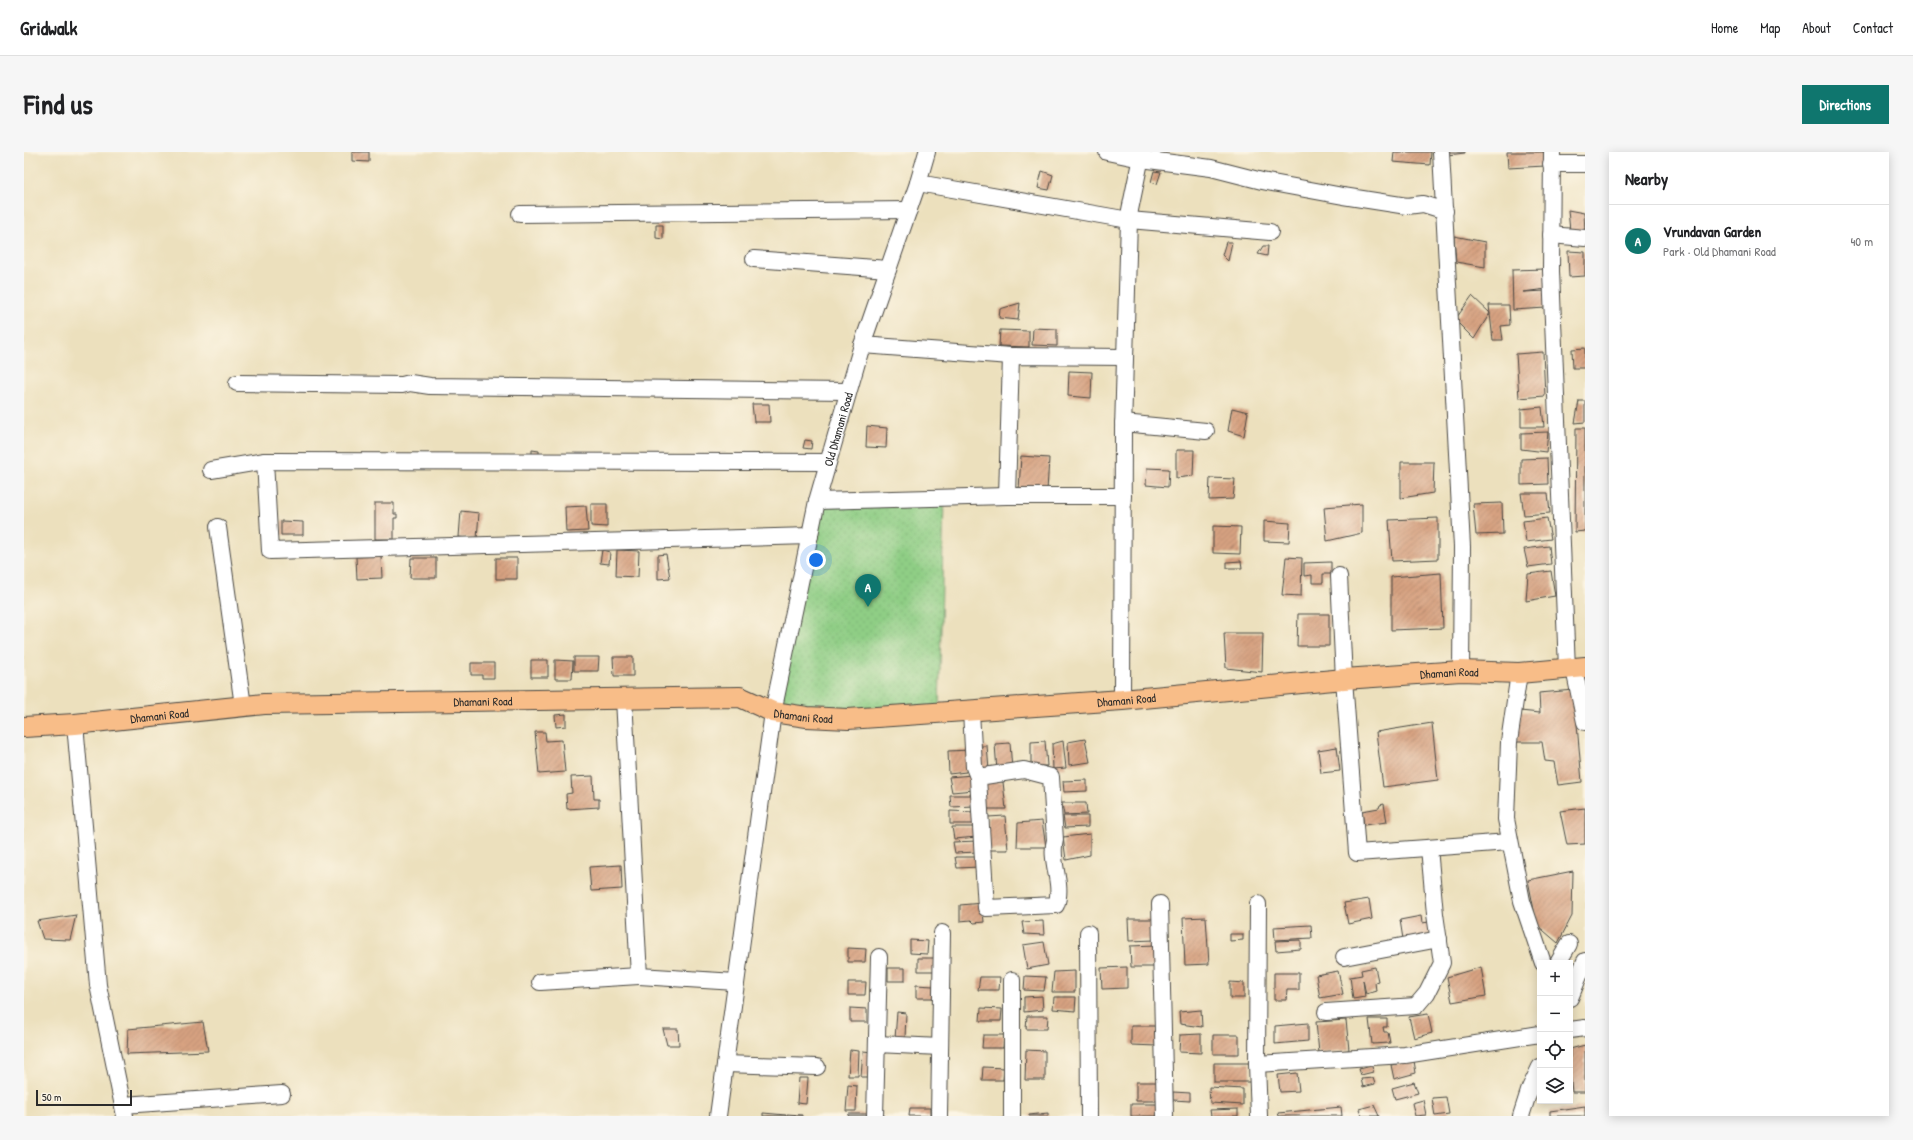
<!DOCTYPE html>
<html lang="en">
<head>
<meta charset="utf-8">
<style>
  :root { --surface:#fff; --page:#f6f6f6; --text:#202124; --muted:#757577; --line:#e0e0e0; --accent:#0f766e }
  body { margin:0; font-family:"Patrick Hand",sans-serif; background:var(--page); color:var(--text) }
  .controls { position:absolute; right:12px; bottom:12px; display:grid; overflow:hidden; border-radius:0px; box-shadow:0 2px 10px #0003 }
  .controls button { width:36px; height:36px; display:grid; place-items:center; padding:0; border:0; border-bottom:1px solid var(--line); background:var(--surface); color:var(--text); font:20px sans-serif }
  .scale { position:absolute; left:12px; bottom:10px; width:96px; box-sizing:border-box; padding-left:4px; border:2px solid #2b2b2b; border-top:0; font-size:11px; line-height:14px; white-space:nowrap; color:#2b2b2b; -webkit-text-stroke:3px #fcf5e5; paint-order:stroke }
  .you { position:absolute; left:792px; top:408px; width:14px; height:14px; margin:-10px; border:3px solid #fff; border-radius:50%; background:#1a73e8; box-shadow:0 0 0 6px #1a73e833 }
  .badge { display:grid; place-items:center; width:26px; height:26px; border-radius:50%; background:var(--accent); color:#fff; font-size:13px; font-weight:700 }
  .pin { position:absolute; translate:-50% -33px; filter:drop-shadow(0 1px 2px #0008) }
  .pin::after { content:''; position:absolute; top:21px; width:14px; height:12px; background:inherit; clip-path:polygon(0 0,100% 0,50% 100%) }
  .list { margin:0; padding:0; list-style:none }
  h2 { display:flex; justify-content:space-between; align-items:center; height:52px; margin:0; padding:0 16px; font-size:17px }
  h2 small { font-size:13px; font-weight:400; color:var(--muted) }
  .list li { display:grid; grid-template-columns:26px 1fr auto; gap:12px; align-items:center; box-sizing:border-box; height:72px; padding:0 16px; border-top:1px solid var(--line) }
  .list b { display:block; font-size:15px; white-space:nowrap }
  .list p { margin:0; font-size:13px; white-space:nowrap; color:var(--muted) }
  .list em { font-size:13px; font-style:normal; color:var(--muted) }
  .icon { flex:none; width:22px; height:22px; fill:none; stroke:currentColor; stroke-width:2; stroke-linecap:round; stroke-linejoin:round }
  .map { position:relative; flex:none; width:1561px; height:964px; overflow:hidden; border-radius:0px }
  header { display:flex; align-items:center; gap:24px; box-sizing:border-box; height:56px; padding:0 20px; background:var(--surface); border-bottom:1px solid var(--line) }
  header strong { font-size:19px }
  nav { display:flex; gap:22px; margin-inline-start:auto; font-size:14px }
  .intro { display:flex; align-items:center; justify-content:space-between; box-sizing:border-box; height:96px; padding:0 24px }
  h1 { margin:0; font-size:28px }
  .button { padding:10px 18px; border-radius:0px; background:var(--accent); color:#fff; font-size:14px; font-weight:700 }
  main { display:flex; gap:24px; padding:0 24px }
  aside { flex:1; background:var(--surface); border-radius:0px; box-shadow:0 2px 10px #0003 }
  .map>svg:first-child { display:block }
  .park { fill:url(#park-dots); stroke:#5d7c58 }
  .building { fill:url(#building-hatch) }
  .lines { fill:none; stroke-linecap:round; stroke-linejoin:round }
  .minor-casing { stroke:#484641; stroke-width:18 }
  .major-casing { stroke:#484641; stroke-width:22 }
  .minor { stroke:#fff; stroke-width:16 }
  .major { stroke:#f8bd88; stroke-width:20 }
  .labels { text-anchor:middle; dominant-baseline:central; stroke-width:4; stroke-linejoin:round; paint-order:stroke }
  .street-label { font-size:12px; fill:#2b2b2b; stroke:#fcf5e5 }
</style>
</head>
<body>
<header>
<strong>Gridwalk</strong>
<nav><a>Home</a><a>Map</a><a>About</a><a>Contact</a></nav>
</header>
<div class="intro"><h1>Find us</h1><a class="button">Directions</a></div>
<main>
<div class="map">
<svg width="1561" height="964" viewBox="0 0 1561 964">
  <defs>
    <pattern id="park-dots" width="8" height="8" patternUnits="userSpaceOnUse"><rect width="8" height="8" fill="#8fce85"/><path d="M2 2h.1M6 6h.1" fill="none" stroke="#7cb173" stroke-width="1.8" stroke-linecap="round"/></pattern>
    <pattern id="building-hatch" width="6" height="6" patternUnits="userSpaceOnUse"><rect width="6" height="6" fill="#d7a281"/><path d="M-1 1l2-2M0 6l6-6M5 7l2-2" fill="none" stroke="#af846a"/></pattern>
  </defs>
  <rect width="100%" height="100%" fill="#fcf5e5"/>
  <filter id="ink" filterUnits="userSpaceOnUse"><feTurbulence type="fractalNoise" baseFrequency=".025" numOctaves="2"/><feDisplacementMap in="SourceGraphic" scale="8" xChannelSelector="R" yChannelSelector="G"/><feConvolveMatrix kernelMatrix="1 2 1 2 8 2 1 2 1" color-interpolation-filters="sRGB"/></filter>
  <filter id="wash" filterUnits="userSpaceOnUse"><feTurbulence type="fractalNoise" baseFrequency=".012" numOctaves="4" result="noise"/><feDisplacementMap in="SourceGraphic" scale="16" xChannelSelector="R" yChannelSelector="G"/><feGaussianBlur stdDeviation="0.9" result="paint"/><feColorMatrix in="noise" values="0 0 0 0 0 0 0 0 0 0 0 0 0 0 0 0 0 1.4 0 .05"/><feComposite in="paint" operator="in"/></filter>
  <g filter="url(#wash)">
    <rect width="100%" height="100%" fill="#ece0bd"/>
    <path class="park" d="M920,346L915,561L749,560L793,349Z"/>
    <g id="blocks">
      <path class="building" d="M328,0H345V10L328,9Z
        M1370,0H1407L1406,13L1369,10Z
        M1423,0H1441V1L1423,3Z
        M1483,0H1520L1521,14L1484,16Z
        M1018,19L1029,23L1025,38L1014,36Z
        M1130,19L1137,20L1133,32L1127,30Z
        M1544,58L1560,61L1561,80L1546,79Z
        M632,73H639V87L632,86Z
        M1430,84L1461,90V115L1432,110Z
        M1202,90H1208L1204,109L1198,103Z
        M1239,94H1244L1243,104L1234,102Z
        M1544,99L1561,100V124L1545,125Z
        M1521,117L1522,137L1499,140L1522,139V156L1489,158L1488,118Z
        M1448,144L1466,161L1450,187L1431,168Z
        M996,151L994,168L975,166L976,157Z
        M1465,153H1485L1486,173L1477,174L1479,188H1469Z
        M1009,176L1033,177V194L1008,193Z
        M976,178L1005,179V195L975,194Z
        M1561,196V216H1549L1548,197Z
        M1519,200L1521,244L1495,246L1492,202Z
        M1045,219L1068,220L1067,246L1044,244Z
        M1555,249H1561V270L1551,271Z
        M728,252H745L746,270H730Z
        M1518,255L1520,275H1497V257Z
        M1208,256L1224,260L1220,284L1204,279Z
        M843,274L863,276L862,296L842,295Z
        M1552,276H1561V379L1551,380Z
        M1524,280L1522,300L1497,297V281Z
        M781,288L788,289L787,297L779,296Z
        M508,298L515,299V305H508Z
        M1152,298H1170L1169,324L1152,326Z
        M997,304L1025,306L1023,339L995,338Z
        M1523,306L1524,332L1497,333V307Z
        M1377,310H1410L1409,341L1377,346Z
        M1123,316L1145,317L1144,335L1122,333Z
        M1186,326L1211,327L1209,347L1185,348Z
        M1497,341H1524L1526,361L1500,363Z
        M351,351H370V362H373V366H370V387H351Z
        M1478,351L1479,382L1452,383L1449,352Z
        M567,352H583V375L567,374Z
        M1338,352V381L1303,389L1300,355Z
        M562,354L564,379L542,380L541,355Z
        M437,359L455,361L453,387L435,385Z
        M1414,366V407L1368,409L1365,368Z
        M1523,366L1527,387L1502,390L1499,369Z
        M257,369L279,370V383H257Z
        M1240,369L1266,371L1265,390L1240,389Z
        M1189,374L1217,375L1216,402L1189,401Z
        M1525,394L1527,412L1504,415L1500,397Z
        M578,398L586,400L585,412L576,411Z
        M593,398L615,399L614,425L592,424Z
        M642,402L646,426L634,427V403Z
        M357,404L358,426L333,427L332,405Z
        M1262,405L1278,406L1277,444L1258,443Z
        M387,406H412V426H386Z
        M472,406H493V427H472Z
        M1217,409L1218,416H1203V410Z
        M1307,410V422H1299V431H1288V423L1280,424V411Z
        M1527,419L1531,444L1502,449L1504,422Z
        M1417,421L1419,476L1367,478V425Z
        M1274,462H1305V494H1273Z
        M1200,481H1239L1238,520L1202,516Z
        M550,505H575L574,519H550Z
        M589,505H609V524H590Z
        M507,508H524V525H507Z
        M531,508L549,509L548,527H531Z
        M447,511H470V526H458V523H447Z
        M1550,538L1558,630L1534,633L1530,610L1521,609L1518,590H1493L1496,559L1516,561L1515,541Z
        M542,562V574L532,575L531,563Z
        M1408,571L1414,628L1359,635L1352,580Z
        M511,580H521L522,589L538,588L541,620L515,622Z
        M1061,587L1066,610L1045,613L1044,590Z
        M1021,589L1023,614H1007V590Z
        M1039,589L1042,616L1029,617L1028,592Z
        M986,591L988,618L973,619L971,592Z
        M951,594H963L965,618H952Z
        M1313,595L1316,619L1297,621L1294,598Z
        M947,598L942,620L925,622L924,599Z
        M948,623L950,638L928,640L925,625Z
        M569,624L570,647H575V655L543,657L542,642L548,641L547,625Z
        M1063,628V639L1040,640L1039,629Z
        M956,629L979,630L982,657H958Z
        M926,643H950L951,654L927,655Z
        M1038,651H1062L1063,662L1040,663Z
        M1360,652L1363,670L1340,673L1338,659L1355,656L1356,653Z
        M1561,656V692L1543,693L1536,659Z
        M926,659L951,660L952,672H926Z
        M981,664L984,698H965L964,665Z
        M1039,664H1064V675L1041,676Z
        M1018,669L1022,695H993L994,671Z
        M928,675H953V685L930,687Z
        M1066,682V703L1042,708L1039,685Z
        M953,689L954,700L931,701L929,690Z
        M931,705H956V715L933,716Z
        M597,713L598,737L567,739L565,715Z
        M1549,719L1548,764L1534,791L1513,773L1504,728Z
        M1345,747L1348,767L1324,772L1320,751Z
        M958,751L960,770L950,771L947,768L936,769V753Z
        M52,763L46,788L19,787L13,769Z
        M1397,764L1398,771L1405,770L1407,783L1379,787L1376,768Z
        M1182,765L1185,812L1161,813L1159,766Z
        M1104,767H1130L1131,788L1105,789Z
        M1019,769L1020,783L1000,782L998,770Z
        M1287,773L1288,786L1251,788L1250,775Z
        M1206,782H1219V788L1206,789Z
        M886,788L904,789L903,802L886,801Z
        M1277,788V797L1252,799L1251,789Z
        M1020,790L1024,813L1003,817L999,793Z
        M1132,793L1133,815H1107L1106,794Z
        M824,796L842,797L841,810H824Z
        M894,806H911V819H894Z
        M1103,815V836L1078,837L1077,816Z
        M1351,815L1354,829L1351,830L1352,839L1342,842L1339,828L1341,845L1329,847L1326,825L1338,823L1337,818Z
        M1457,815L1462,844L1428,850L1423,825Z
        M864,816H881V829H864Z
        M1051,819V840H1028L1030,820Z
        M1314,819L1319,842L1296,846L1292,823Z
        M1250,821H1275V838H1263L1262,848H1250Z
        M1001,824L1022,825L1020,839L1000,838Z
        M956,825H976L975,838H954Z
        M824,830H842L841,843H824Z
        M1206,830L1220,831V846H1206Z
        M892,833L909,834V846H892Z
        M1018,844L1019,858L1000,860V845Z
        M1030,845H1052L1051,859L1029,857Z
        M826,856L843,857V870H826Z
        M957,856L978,857L977,869H956Z
        M1177,858L1178,875L1156,872L1155,860Z
        M873,860L882,861L881,887H871Z
        M1404,862L1408,881L1390,886L1385,865Z
        M1003,864H1024L1023,877H1002Z
        M1345,867H1363V875H1359L1360,880H1364L1366,891L1348,892Z
        M1322,868L1325,898L1295,901L1292,870Z
        M179,870L184,899L103,902L104,877Z
        M1284,871V889L1251,892V874Z
        M1107,874H1133V894L1107,893Z
        M639,877H654L655,893H643Z
        M1177,882V901L1155,900L1156,883Z
        M959,883H980L979,896H958Z
        M1189,883H1215V902H1189Z
        M1561,893V940H1548L1546,921V897Z
        M826,898L835,899L834,924H824Z
        M1002,898L1021,899V928H1001Z
        M839,899L848,900L847,925H837Z
        M1390,909L1392,921L1370,927L1367,913Z
        M1190,911H1226V930H1190Z
        M1348,914L1349,920L1337,923L1335,917Z
        M959,915L980,916L979,928H958Z
        M1273,921L1275,939L1256,940L1254,923Z
        M775,926H784L782,952L773,951Z
        M1349,926L1351,932L1339,935L1337,927Z
        M1112,930H1133V949H1112Z
        M1390,930L1394,941L1371,947L1368,936Z
        M824,933L833,934L832,959H822Z
        M1185,935L1219,937V953L1186,951Z
        M1149,940L1166,941V949L1149,948Z
        M1422,945L1425,962L1411,964L1408,946Z
        M1399,948L1402,963L1391,964L1388,951Z
        M1107,952H1133V964H1107Z
        M1350,953L1355,964H1338L1335,957Z
        M1561,954V964H1526V959Z
        M1317,955L1318,964H1255L1254,961Z
        M886,956H906V964H885Z
        M1214,957V964H1187L1186,958Z
        M739,961L762,963V964H739Z
        M1024,961V964H1005V963Z
        M763,962L778,963V964H763Z
        M825,962H845V964H824Z"/>
    </g>
  </g>
  <g filter="url(#ink)">
    <use href="#blocks" fill-opacity="0" stroke="#484641" stroke-width="1"/>
    <g class="lines">
      <g class="minor-casing">
        <g id="minor">
          <path d="M1083,0L1117,7L1187,16L1238,29L1319,44L1383,54L1399,52L1421,59"/>
          <path d="M1417,0L1438,395L1437,519"/>
          <path d="M1528,0L1527,119L1543,517"/>
          <path d="M1527,12H1561"/>
          <path d="M894,31L1105,68L1246,80"/>
          <path d="M496,62L885,58"/>
          <path d="M1527,83L1561,86"/>
          <path d="M730,107L864,117"/>
          <path d="M838,193L987,204"/>
          <path d="M213,231L378,233L386,231L406,234L824,239"/>
          <path d="M1099,271L1182,279"/>
          <path d="M187,318L241,309"/>
          <path d="M983,344L987,204L1101,205"/>
          <path d="M793,349L983,344H1099"/>
          <path d="M194,375L219,554"/>
          <path d="M786,384L246,399L241,309L804,310"/>
          <path d="M1315,424L1320,527L1333,701L1485,690"/>
          <path d="M1550,517L1561,570"/>
          <path d="M1495,521L1485,590L1482,667L1498,749L1519,811"/>
          <path d="M600,547L615,824L712,830"/>
          <path d="M1098,548L1099,277L1105,68L1106,58L1118,0"/>
          <path d="M947,559L950,615L954,625L1000,618L1027,625L1031,688C1025,709 1040,732 1032,753L962,756L954,626"/>
          <path d="M51,572L74,833L101,964"/>
          <path d="M1136,752L1141,964"/>
          <path d="M1234,752L1233,912L1235,964"/>
          <path d="M1064,781L1065,964"/>
          <path d="M1320,805L1415,787"/>
          <path d="M1534,811L1545,792"/>
          <path d="M988,828V964"/>
          <path d="M516,830L615,824"/>
          <path d="M1546,846L1561,809"/>
          <path d="M1302,860L1392,854L1403,841L1418,811L1411,762L1405,696"/>
          <path d="M1546,878L1561,876"/>
          <path d="M853,892L916,895"/>
          <path d="M701,912L793,915"/>
          <path d="M1233,912L1381,903L1516,882"/>
          <path d="M99,953L258,942"/>
          <path id="s1" d="M694,964L749,560L793,349L838,193L894,31L903,0"/>
          <path d="M851,964L855,805"/>
          <path d="M915,964L918,781"/>
          <path d="M1497,964L1506,936L1516,915"/>
        </g>
      </g>
      <g class="major-casing">
        <g id="major">
          <path id="s2" d="M0,575L51,572L240,552L716,545L749,560L783,565L824,567L1098,548L1320,527L1437,519L1495,521L1561,515"/>
        </g>
      </g>
      <use href="#minor" class="minor"/>
      <use href="#major" class="major"/>
    </g>
  </g>
  <g class="labels">
    <g class="street-label">
      <text stroke="none"><textPath href="#s1" startOffset="698">Old Dhamani Road</textPath></text>
      <text stroke="none"><textPath href="#s2" startOffset="1432">Dhamani Road</textPath></text>
      <text stroke="none"><textPath href="#s2" startOffset="1108">Dhamani Road</textPath></text>
      <text stroke="none"><textPath href="#s2" startOffset="460">Dhamani Road</textPath></text>
      <text stroke="none"><textPath href="#s2" startOffset="784">Dhamani Road</textPath></text>
      <text stroke="none"><textPath href="#s2" startOffset="136">Dhamani Road</textPath></text>
    </g>
  </g>
</svg>
<div class="controls">
<button>+</button>
<button>−</button>
<button><svg class="icon" aria-label="locate" viewBox="0 0 24 24"><circle cx="12" cy="12" r="6"/><path d="M12 2v4M12 18v4M2 12h4M18 12h4"/></svg></button>
<button><svg class="icon" aria-label="layers" viewBox="0 0 24 24"><path d="M12 4l9 5-9 5-9-5zM3 14l9 5 9-5"/></svg></button>
</div>
<div class="scale">50 m</div>
<div class="you"></div>
<div class="pin badge" style="left:844px;top:455px">A</div>
</div>
<aside>
<h2>Nearby<small></small></h2>
<ul class="list">
<li><span class="badge">A</span><div><b>Vrundavan Garden</b><p>Park · Old Dhamani Road</p></div><em>40 m</em></li>
</ul>
</aside>
</main>
</body>
</html>
